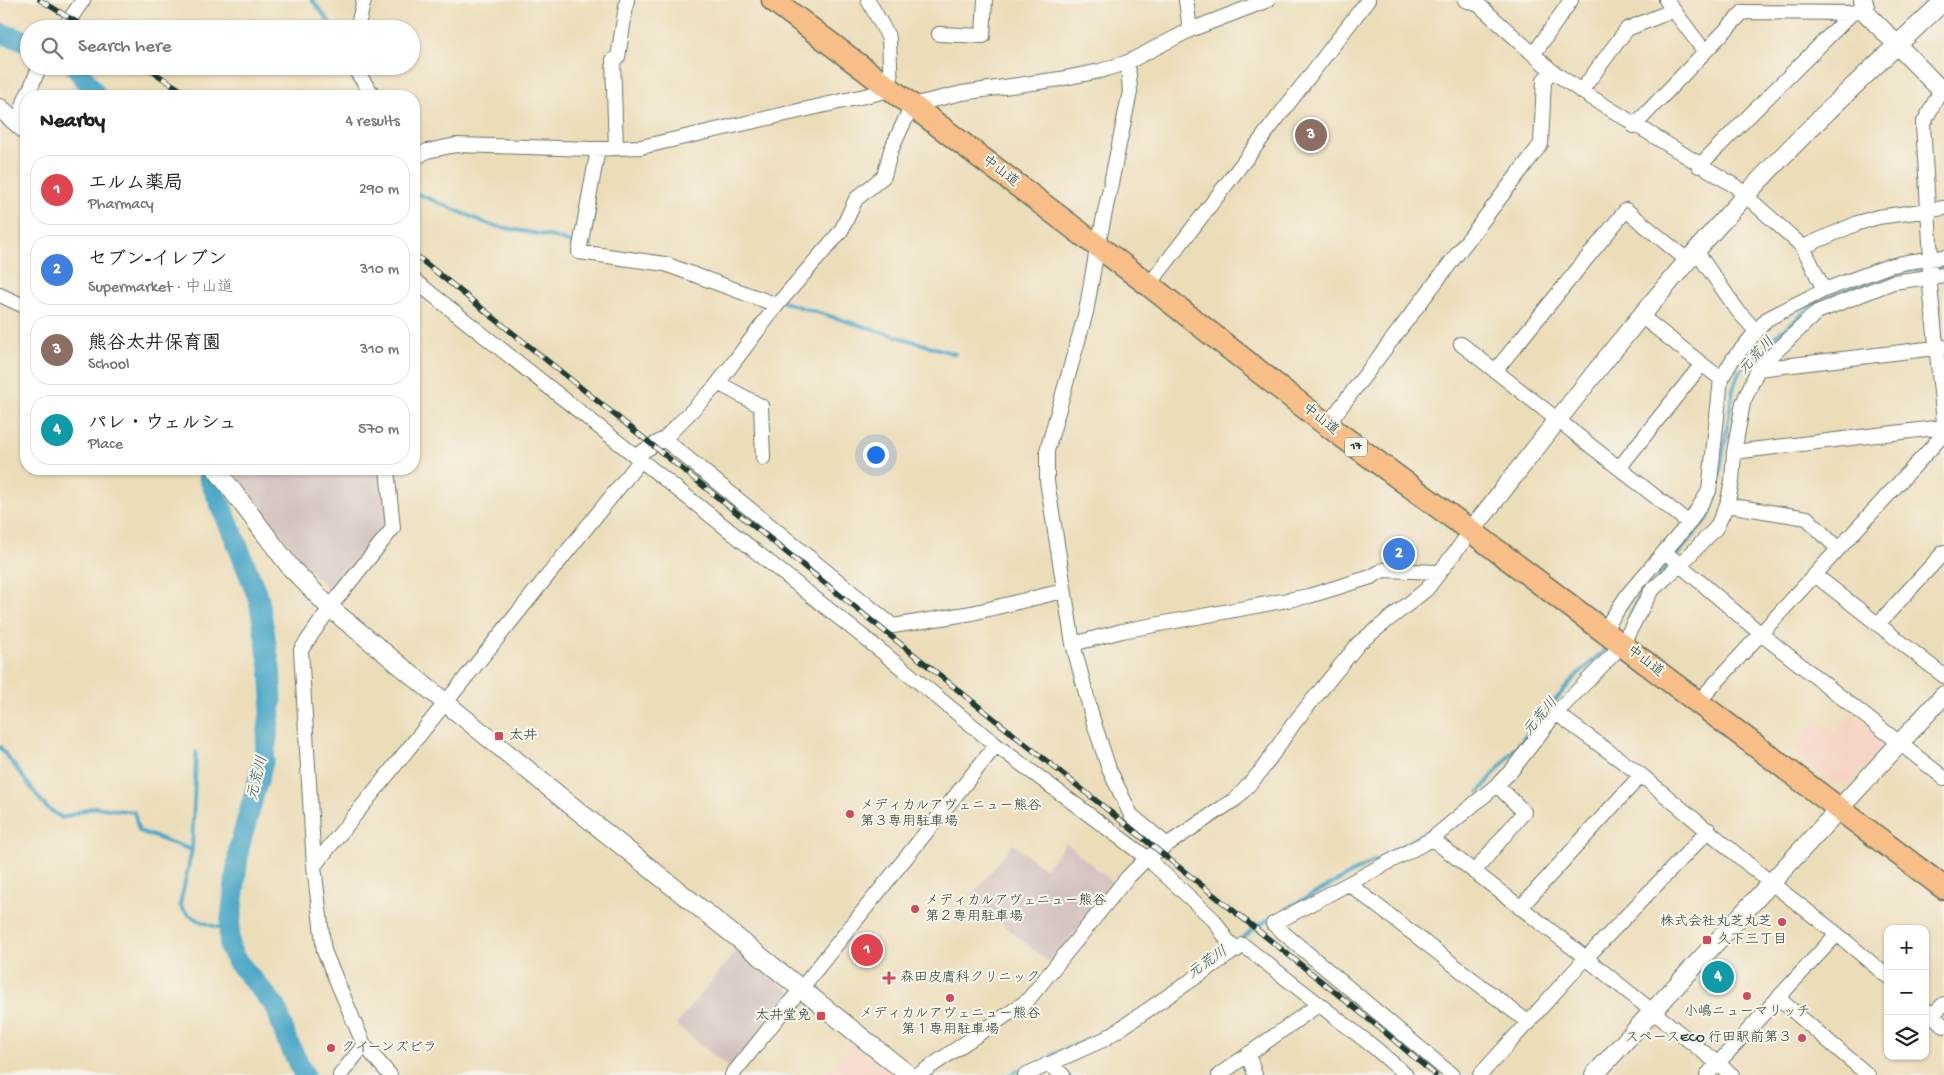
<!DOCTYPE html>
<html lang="en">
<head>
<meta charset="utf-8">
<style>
  :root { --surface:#fff; --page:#f6f6f6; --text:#222; --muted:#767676; --line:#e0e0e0; --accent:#1a73e8 }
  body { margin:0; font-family:"Gochi Hand","Klee One",sans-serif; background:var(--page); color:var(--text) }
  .controls { position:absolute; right:15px; bottom:15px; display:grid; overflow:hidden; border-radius:10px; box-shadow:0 1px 4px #0004 }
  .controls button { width:45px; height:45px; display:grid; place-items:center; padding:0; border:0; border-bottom:1px solid var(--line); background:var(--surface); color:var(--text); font:25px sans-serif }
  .you { position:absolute; left:875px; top:454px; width:18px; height:18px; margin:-12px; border:4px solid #fff; border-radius:50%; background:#1a73e8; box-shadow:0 0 0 8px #1a73e833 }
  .badge { display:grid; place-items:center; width:32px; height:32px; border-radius:50%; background:var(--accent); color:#fff; font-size:16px; font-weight:700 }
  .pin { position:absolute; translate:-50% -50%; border:2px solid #fff; box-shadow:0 1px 5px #0006 }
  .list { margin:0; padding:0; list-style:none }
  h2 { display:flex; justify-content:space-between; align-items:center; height:65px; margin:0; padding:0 20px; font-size:21px }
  h2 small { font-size:16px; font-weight:400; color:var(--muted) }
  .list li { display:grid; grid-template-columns:32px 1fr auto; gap:15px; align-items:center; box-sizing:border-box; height:70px; margin:0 10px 10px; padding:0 10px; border:1px solid var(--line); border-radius:20px }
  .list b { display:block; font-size:19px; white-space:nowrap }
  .list p { margin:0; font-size:16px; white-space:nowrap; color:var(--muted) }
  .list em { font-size:16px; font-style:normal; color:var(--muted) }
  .icon { flex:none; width:28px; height:28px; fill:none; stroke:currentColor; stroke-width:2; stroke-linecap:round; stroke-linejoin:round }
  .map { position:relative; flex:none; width:1944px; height:1075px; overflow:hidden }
  .search { position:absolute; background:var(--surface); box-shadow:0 1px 4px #0004; left:20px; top:20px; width:400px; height:55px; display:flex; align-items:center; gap:12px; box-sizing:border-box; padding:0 18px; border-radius:28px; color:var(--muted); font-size:19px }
  .panel { position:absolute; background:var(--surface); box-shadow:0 1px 4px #0004; left:20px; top:90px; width:400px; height:385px; border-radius:20px }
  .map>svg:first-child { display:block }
  .built { fill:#f5d2c2 }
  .industrial { fill:#d1bfbd }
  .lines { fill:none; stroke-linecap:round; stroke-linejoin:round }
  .stream { stroke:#48a7c7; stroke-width:4 }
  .river { stroke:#48a7c7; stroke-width:21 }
  .minor-casing { stroke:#677563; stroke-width:16 }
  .tertiary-casing { stroke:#677563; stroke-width:20 }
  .trunk-casing { stroke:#677563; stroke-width:25 }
  .minor { stroke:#fff; stroke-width:14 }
  .tertiary { stroke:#fff; stroke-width:18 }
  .trunk { stroke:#f7be88; stroke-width:22 }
  .rail-casing { stroke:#1f3d34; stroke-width:5.5 }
  .rail { stroke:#f7f3e8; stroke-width:4; stroke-dasharray:11; stroke-linecap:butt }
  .poi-dot { fill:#d1495b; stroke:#f7f3e8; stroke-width:2 }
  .labels { text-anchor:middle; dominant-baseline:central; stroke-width:4.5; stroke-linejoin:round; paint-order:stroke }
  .shield { fill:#f7f3e8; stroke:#60746a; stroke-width:1 }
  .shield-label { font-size:12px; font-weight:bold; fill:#1f3d34 }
  .street-label { font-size:14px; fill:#1f3d34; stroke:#f7f3e8 }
  .poi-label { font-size:14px; fill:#1f3d34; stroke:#f7f3e8; text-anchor:start }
  .water-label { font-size:15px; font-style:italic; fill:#2b5d60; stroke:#f7f3e8 }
</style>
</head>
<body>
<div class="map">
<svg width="1944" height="1075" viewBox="0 0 1944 1075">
  <rect width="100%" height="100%" fill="#f7f3e8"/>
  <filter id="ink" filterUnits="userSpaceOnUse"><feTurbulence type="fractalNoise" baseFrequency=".02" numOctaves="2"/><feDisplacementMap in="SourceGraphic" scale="10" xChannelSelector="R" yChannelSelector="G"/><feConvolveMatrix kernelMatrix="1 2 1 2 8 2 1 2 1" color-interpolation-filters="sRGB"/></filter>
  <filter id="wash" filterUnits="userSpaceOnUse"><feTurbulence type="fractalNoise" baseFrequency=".0096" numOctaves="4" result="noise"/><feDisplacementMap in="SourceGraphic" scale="20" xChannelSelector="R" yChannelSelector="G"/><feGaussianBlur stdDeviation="1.12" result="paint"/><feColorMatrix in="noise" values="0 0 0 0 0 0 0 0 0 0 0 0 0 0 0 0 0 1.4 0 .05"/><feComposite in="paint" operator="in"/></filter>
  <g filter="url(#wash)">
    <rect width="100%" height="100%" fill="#ecddb9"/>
    <path class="built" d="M1852,712L1887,739V744L1850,783H1834L1792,751L1817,719L1836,733Z
      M852,1043L893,1075H826Z"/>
    <path class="industrial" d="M232,469H383L389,526L334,595L301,561Z
      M1066,843L1115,884L1050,963L970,898L1013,844L1045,869Z
      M737,950L792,994L731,1069L676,1025Z"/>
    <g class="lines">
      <path class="stream" d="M312,0L335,29
        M414,192L490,225L554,237L577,245
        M1933,267L1944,266
        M783,302L955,354
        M1675,557L1708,518L1717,492L1733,389L1739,372L1772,339L1813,305L1836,294L1891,274L1926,268
        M1657,577L1670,562
        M1629,618L1639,596L1645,590
        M0,747L46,807L62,818L94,807L134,812L139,831L192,850L180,905C189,921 213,925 229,931
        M1479,792L1573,679L1609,646
        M192,850L196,752
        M1286,909L1440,825
        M1241,940L1255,927L1272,918
        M1052,1055L1098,1035
        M1009,1075L1025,1068"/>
      <path class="river" d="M0,33L29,42
        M75,66L97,96
        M211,469L209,478L233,534L259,600L270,668L272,698L264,759L239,848L229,935L230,949L236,960L276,1007L286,1038L304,1075"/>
    </g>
  </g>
  <g filter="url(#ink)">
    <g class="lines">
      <g class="minor-casing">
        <path id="minor" d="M1186,0L1190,30
          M1465,0L1479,5L1552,71L1581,91L1735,186L1803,247L1824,290L1889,266L1907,262L1944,257
          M1666,0L1705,52
          M63,29L83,0
          M357,29L364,0
          M939,34L983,36L985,0
          M1534,54L1571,0
          M1128,62L1130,92L1096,255L1086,312L1047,451V481L1073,644L1093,720L1109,769L1131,815L1167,845
          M355,66L356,71L374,96
          M1941,90L1923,124L1931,259L1929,276L1944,422
          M1581,91L1627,29L1669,12L1673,9
          M27,96L40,66
          M18,122L26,97
          M1634,126L1743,12L1852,13L1864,9
          M616,148L613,60L618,57L627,0
          M598,149L579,252L665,264L777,305
          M414,159L427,151L456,145L593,149L641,147L891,90L889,38L868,0
          M1699,166L1852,13
          M1803,247L1858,223L1878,217L1944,208
          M1696,251L1738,311L1756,331
          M414,280L881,651L996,745L1147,858L1214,920L1227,940L1237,950
          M1149,285L1368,0
          M0,295L26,307
          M1641,316L1721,379
          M1461,344L1689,523
          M1758,369L1944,347
          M1495,371L1626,210L1687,260
          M718,383L761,406L763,458
          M1327,425L1541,144L1544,80L1552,71
          M664,439L893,626L972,613L1063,591
          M1734,452L1743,403L1758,369L1817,312L1893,282L1944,275
          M635,456L664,439L715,387L777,305L841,231L856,199L884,176L891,150L912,105L962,93L1060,79L1100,71L1128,62L1190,30L1268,0
          M1619,468L1702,364
          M387,469L393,528L334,602L301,650L314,866L324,951L364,1045L390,1075
          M1727,505L1807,518L1838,549
          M1665,552L1761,634L1944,778
          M1815,575L1944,676
          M1878,624L1944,552
          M1603,632L1628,594L1689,523L1709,491L1721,379L1733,359L1767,319L1824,290
          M1073,644L1122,631L1309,596L1371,577L1383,570L1440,572
          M1698,702L1943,435L1944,430
          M1556,713L1641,775L1766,879L1837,934L1888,977
          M1432,839L1586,958L1732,1075
          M314,866L640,461
          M1474,872L1524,812L1497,785
          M1349,884L1529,1023
          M1520,908L1641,775
          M1778,998L1868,1075
          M1925,1009L1944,1026
          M1932,1015L1944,1004
          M1248,1054L1255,1075
          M1047,1064L1063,1075
          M340,1075L364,1045
          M732,1075L996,745
          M918,1075L1027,1001L1127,878L1147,858L1237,798L1261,771L1294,723L1359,643L1427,589L1471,531
          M1025,1075L1105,1039L1243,945L1375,1048L1406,1075
          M1219,1075L1318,1005
          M1452,1075L1273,924L1432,839L1497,785L1512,770L1556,713L1622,645L1651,591L1680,565L1716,528L1727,505L1732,481L1734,452L1944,427
          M1480,1075L1586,958L1709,830
          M1707,1075L1837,934"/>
      </g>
      <g class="tertiary-casing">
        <path id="tertiary" d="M1863,0L1867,14L1941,90L1944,92
          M0,108L26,131
          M216,469L291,568L330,608L562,798L909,1075
          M1471,531C1559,418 1647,303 1744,197C1807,128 1876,65 1944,1
          M1594,1075L1944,695"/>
      </g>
      <g class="trunk-casing">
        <path id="trunk" d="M773,0L1149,285L1327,425L1471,531L1944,888"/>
      </g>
      <use href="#minor" class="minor"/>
      <use href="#tertiary" class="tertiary"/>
      <use href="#trunk" class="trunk"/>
      <g class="rail-casing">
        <path id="rail" d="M40,0L88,29
          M144,66L190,96
          M414,254L1381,1029L1435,1075"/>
      </g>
      <use href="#rail" class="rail"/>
    </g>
  </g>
  <g class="poi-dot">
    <rect x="494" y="731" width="10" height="10" rx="2.5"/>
    <circle cx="850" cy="814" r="5"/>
    <circle cx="915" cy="909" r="5"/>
    <circle cx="1782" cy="922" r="5"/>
    <rect x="1702" y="935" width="10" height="10" rx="2.5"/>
    <path d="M886.5 970.5h5v5h5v5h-5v5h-5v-5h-5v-5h5z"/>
    <circle cx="1747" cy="996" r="5"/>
    <circle cx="950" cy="998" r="5"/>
    <rect x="816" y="1011" width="10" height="10" rx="2.5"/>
    <circle cx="1802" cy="1038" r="5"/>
    <circle cx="331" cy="1048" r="5"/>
  </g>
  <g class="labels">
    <rect class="shield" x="1345" y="437.5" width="22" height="19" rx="4"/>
    <g class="shield-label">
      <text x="1356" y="447">17</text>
    </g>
    <g class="street-label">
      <text transform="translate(1000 172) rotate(37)">中山道</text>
      <text transform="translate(1320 420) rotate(38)">中山道</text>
      <text transform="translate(1645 662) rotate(37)">中山道</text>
    </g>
    <g class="poi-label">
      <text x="509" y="736">太井</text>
      <text x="860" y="806">メディカルアヴェニュー熊谷<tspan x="860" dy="16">第３専用駐車場</tspan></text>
      <text x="925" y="901">メディカルアヴェニュー熊谷<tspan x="925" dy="16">第２専用駐車場</tspan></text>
      <text x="1772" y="922" text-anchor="end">株式会社丸芝丸芝</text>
      <text x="1717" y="940">久下三丁目</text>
      <text x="900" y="978">森田皮膚科クリニック</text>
      <text x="1747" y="1012" text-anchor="middle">小嶋ニューマリッチ</text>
      <text x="950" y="1014" text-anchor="middle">メディカルアヴェニュー熊谷<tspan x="950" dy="16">第１専用駐車場</tspan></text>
      <text x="811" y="1016" text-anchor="end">太井堂免</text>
      <text x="1792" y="1038" text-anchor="end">スペースECO 行田駅前第３</text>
      <text x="341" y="1048">クイーンズビラ</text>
    </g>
    <g class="water-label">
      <text transform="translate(1757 356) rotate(-47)">元荒川</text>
      <text transform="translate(1541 717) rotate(-50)">元荒川</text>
      <text transform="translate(258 778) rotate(-76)">元荒川</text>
      <text transform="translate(1208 963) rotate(-35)">元荒川</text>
    </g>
  </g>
</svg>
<div class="controls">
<button>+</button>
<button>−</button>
<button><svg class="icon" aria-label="layers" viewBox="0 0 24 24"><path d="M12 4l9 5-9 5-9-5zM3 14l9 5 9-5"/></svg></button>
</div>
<div class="you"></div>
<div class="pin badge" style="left:867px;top:950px;background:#e0444e">1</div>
<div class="pin badge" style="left:1399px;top:554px;background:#3f7fe0">2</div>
<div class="pin badge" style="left:1311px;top:135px;background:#8d6e63">3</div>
<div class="pin badge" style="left:1718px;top:977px;background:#0f9aa8">4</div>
<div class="search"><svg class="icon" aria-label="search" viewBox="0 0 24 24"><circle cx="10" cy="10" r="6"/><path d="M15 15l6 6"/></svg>Search here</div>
<section class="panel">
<h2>Nearby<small>4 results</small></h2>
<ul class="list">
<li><span class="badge" style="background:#e0444e">1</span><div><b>エルム薬局</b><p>Pharmacy</p></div><em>290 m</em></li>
<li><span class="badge" style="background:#3f7fe0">2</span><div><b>セブン-イレブン</b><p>Supermarket · 中山道</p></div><em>310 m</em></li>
<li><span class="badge" style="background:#8d6e63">3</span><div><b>熊谷太井保育園</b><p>School</p></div><em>310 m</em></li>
<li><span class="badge" style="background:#0f9aa8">4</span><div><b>パレ・ウェルシュ</b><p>Place</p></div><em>570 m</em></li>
</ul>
</section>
</div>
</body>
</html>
